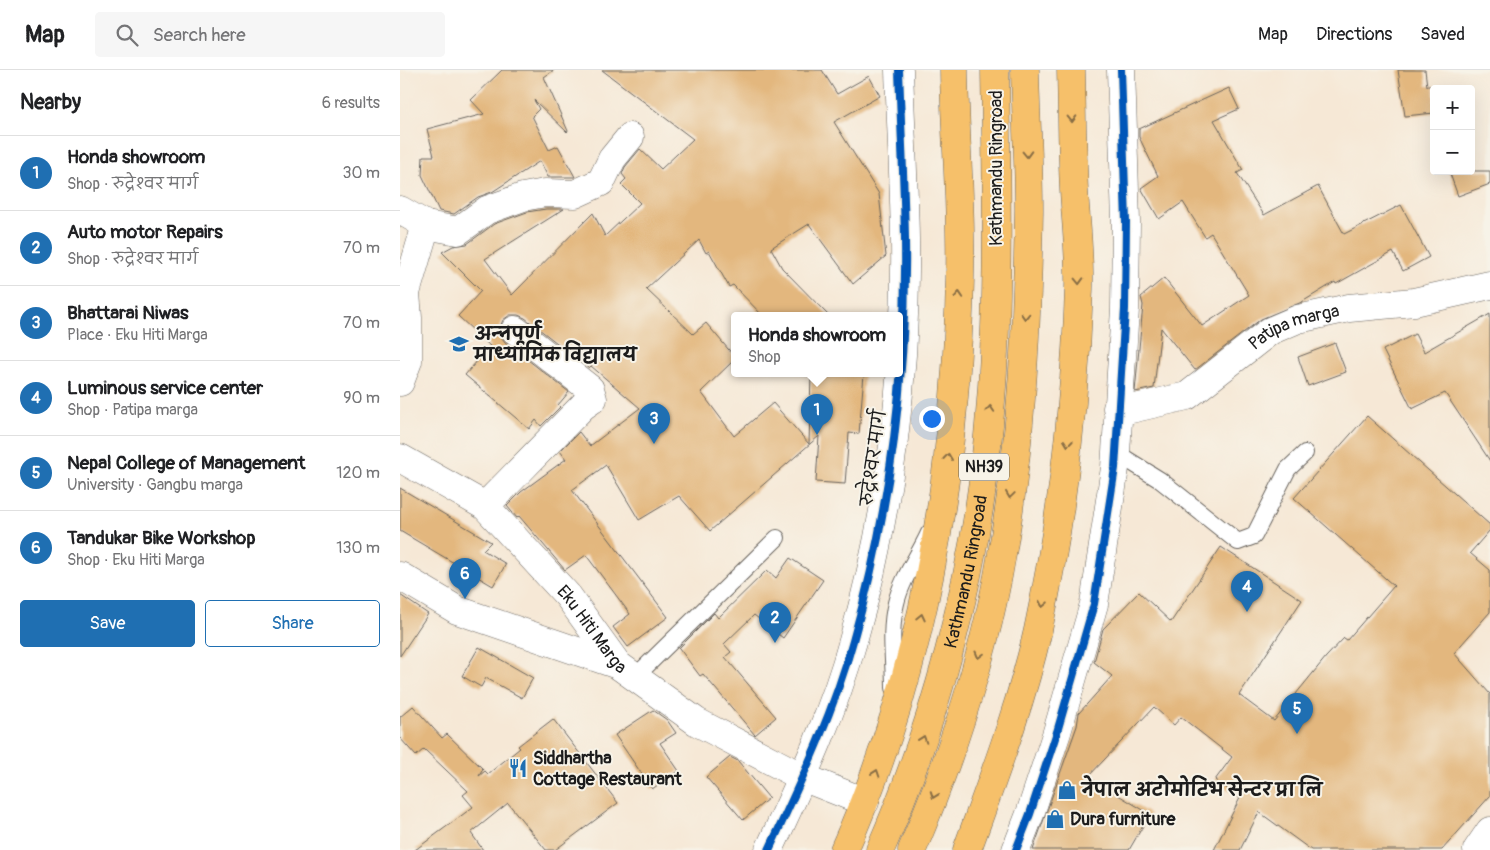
<!DOCTYPE html>
<html lang="en">
<head>
<meta charset="utf-8">
<style>
  :root { --surface:#fff; --page:#f6f6f6; --text:#202124; --muted:#757577; --line:#e0e0e0; --accent:#1f6fb2 }
  body { margin:0; font-family:Pangolin,"Playpen Sans Deva",sans-serif; background:var(--page); color:var(--text) }
  .controls { position:absolute; right:15px; top:15px; display:grid; overflow:hidden; border-radius:5px; box-shadow:0 5px 20px #0002 }
  .controls button { width:45px; height:45px; display:grid; place-items:center; padding:0; border:0; border-bottom:1px solid var(--line); background:var(--surface); color:var(--text); font:25px sans-serif }
  .you { position:absolute; left:531px; top:348px; width:18px; height:18px; margin:-12px; border:4px solid #fff; border-radius:50%; background:#1a73e8; box-shadow:0 0 0 8px #1a73e833 }
  .badge { display:grid; place-items:center; width:32px; height:32px; border-radius:50%; background:var(--accent); color:#fff; font-size:16px; font-weight:700 }
  .pin { position:absolute; translate:-50% -41px; filter:drop-shadow(0 1px 2px #0008) }
  .pin::after { content:''; position:absolute; top:26px; width:18px; height:15px; background:inherit; clip-path:polygon(0 0,100% 0,50% 100%) }
  .popup { position:absolute; left:331px; top:242px; width:172px; height:65px; box-sizing:border-box; display:grid; place-content:center; border-radius:5px; background:var(--surface); filter:drop-shadow(0 1px 4px #0005); font-size:16px; white-space:nowrap; color:var(--muted) }
  .popup b { font-size:19px; color:var(--text) }
  .popup::after { content:''; position:absolute; left:50%; top:100%; margin-left:-10px; border:10px solid transparent; border-top-color:var(--surface) }
  .list { margin:0; padding:0; list-style:none }
  h2 { display:flex; justify-content:space-between; align-items:center; height:65px; margin:0; padding:0 20px; font-size:21px }
  h2 small { font-size:16px; font-weight:400; color:var(--muted) }
  .list li { display:grid; grid-template-columns:32px 1fr auto; gap:15px; align-items:center; box-sizing:border-box; height:75px; padding:0 20px; border-top:1px solid var(--line) }
  .list b { display:block; font-size:19px; white-space:nowrap }
  .list p { margin:0; font-size:16px; white-space:nowrap; color:var(--muted) }
  .list em { font-size:16px; font-style:normal; color:var(--muted) }
  .actions { display:flex; gap:10px; padding:15px 20px }
  .actions a { flex:1; padding:11px 0; border:1px solid var(--accent); border-radius:5px; text-align:center; font-size:18px; color:var(--accent) }
  .actions .main { background:var(--accent); color:#fff }
  .icon { flex:none; width:28px; height:28px; fill:none; stroke:currentColor; stroke-width:2; stroke-linecap:round; stroke-linejoin:round }
  .map { position:relative; flex:none; width:1090px; height:780px; overflow:hidden }
  header { display:flex; align-items:center; gap:30px; box-sizing:border-box; height:70px; padding:0 25px; background:var(--surface); border-bottom:1px solid var(--line) }
  header strong { font-size:24px }
  nav { display:flex; gap:28px; margin-inline-start:auto; font-size:18px }
  .search { width:350px; height:45px; background:var(--page); display:flex; align-items:center; gap:12px; box-sizing:border-box; padding:0 18px; border-radius:5px; color:var(--muted); font-size:19px }
  main { display:flex }
  aside { flex:1; background:var(--surface) }
  .map>svg:first-child { display:block }
  .building { fill:#e3b77e }
  .lines { fill:none; stroke-linecap:round; stroke-linejoin:round }
  .lane-casing { stroke:#68635d; stroke-width:18 }
  .street-casing { stroke:#68635d; stroke-width:29 }
  .primary-casing { stroke:#68635d; stroke-width:29 }
  .highway-casing { stroke:#68635d; stroke-width:29 }
  .lane { stroke:#fff; stroke-width:16 }
  .street { stroke:#fff; stroke-width:28 }
  .primary { stroke:#f6c06b; stroke-width:28 }
  .highway { stroke:#f6c06b; stroke-width:28 }
  .cycleway-casing { stroke:#f7f3e8; stroke-width:11 }
  .cycleway { stroke:#0057b8; stroke-width:8 }
  .oneway { stroke:#896e44 }
  .labels { text-anchor:middle; dominant-baseline:central; stroke-width:4; stroke-linejoin:round; paint-order:stroke }
  .shield { fill:#f7f3e8; stroke:#5e5c59; stroke-width:1 }
  .shield-label { font-size:16px; font-weight:bold; fill:#1c1c1c }
  .street-label { font-size:18px; fill:#1c1c1c; stroke:#f7f3e8 }
  .poi-label { font-size:18px; font-weight:bold; fill:#1c1c1c; stroke:#f7f3e8; text-anchor:start }
</style>
</head>
<body>
<header>
<strong>Map</strong>
<div class="search"><svg class="icon" aria-label="search" viewBox="0 0 24 24"><circle cx="10" cy="10" r="6"/><path d="M15 15l6 6"/></svg>Search here</div>
<nav><a>Map</a><a>Directions</a><a>Saved</a></nav>
</header>
<main>
<aside>
<h2>Nearby<small>6 results</small></h2>
<ul class="list">
<li><span class="badge">1</span><div><b>Honda showroom</b><p>Shop · रुद्रेश्वर मार्ग</p></div><em>30 m</em></li>
<li><span class="badge">2</span><div><b>Auto motor Repairs</b><p>Shop · रुद्रेश्वर मार्ग</p></div><em>70 m</em></li>
<li><span class="badge">3</span><div><b>Bhattarai Niwas</b><p>Place · Eku Hiti Marga</p></div><em>70 m</em></li>
<li><span class="badge">4</span><div><b>Luminous service center</b><p>Shop · Patipa marga</p></div><em>90 m</em></li>
<li><span class="badge">5</span><div><b>Nepal College of Management</b><p>University · Gangbu marga</p></div><em>120 m</em></li>
<li><span class="badge">6</span><div><b>Tandukar Bike Workshop</b><p>Shop · Eku Hiti Marga</p></div><em>130 m</em></li>
</ul>
<div class="actions"><a class="main">Save</a><a>Share</a></div>
</aside>
<div class="map">
<svg width="1090" height="780" viewBox="0 0 1090 780">
  <rect width="100%" height="100%" fill="#f7f3e8"/>
  <filter id="ink" filterUnits="userSpaceOnUse"><feTurbulence type="fractalNoise" baseFrequency=".02" numOctaves="2"/><feDisplacementMap in="SourceGraphic" scale="10" xChannelSelector="R" yChannelSelector="G"/><feConvolveMatrix kernelMatrix="1 2 1 2 8 2 1 2 1" color-interpolation-filters="sRGB"/></filter>
  <filter id="wash" filterUnits="userSpaceOnUse"><feTurbulence type="fractalNoise" baseFrequency=".0096" numOctaves="4" result="noise"/><feDisplacementMap in="SourceGraphic" scale="20" xChannelSelector="R" yChannelSelector="G"/><feGaussianBlur stdDeviation="1.12" result="paint"/><feColorMatrix in="noise" values="0 0 0 0 0 0 0 0 0 0 0 0 0 0 0 0 0 1.4 0 .05"/><feComposite in="paint" operator="in"/></filter>
  <g filter="url(#wash)">
    <rect width="100%" height="100%" fill="#f6e8d6"/>
    <g id="blocks">
      <path class="building" d="M102,0H154L144,7L168,61L167,62L134,30L139,39L132,46L149,80L158,76L175,107H148L140,91L92,122L78,127L54,144L39,141L22,105L23,86H34L27,59L84,44L71,30Z
        M202,0H422L437,24L469,6L480,26L434,52L479,124L486,186L453,214L409,154L371,178L382,198L429,246H363L333,215L329,217L309,181L306,183L299,170L246,219L293,264L306,253L334,286V290L301,322L334,366L373,333L409,374L411,304H464L459,364L449,363L445,414L416,412L419,366L310,461L279,426L239,450L206,395L172,420L268,547L228,577L213,557L230,544L186,485L165,500L119,446L117,448L107,436L121,422L166,389L160,381L179,362L190,376L240,338L191,296L189,298L125,248L118,245H110L103,250L100,257V265L105,272L169,322L158,335L160,337L141,356L136,350L129,359L65,305L90,276L58,246L81,221L42,182L53,176L67,174L94,154L127,142L146,139H164L85,189L112,225L193,143L205,166L240,133L221,114L226,109L222,104L225,97L240,79L261,99L293,69Z
        M998,0H1025L1027,16H1034V43L1005,46Z
        M829,18L839,39L814,50L843,100L837,103L864,145L918,116L944,164L1001,135L1029,187L1003,201L993,182L936,214L935,212L902,232L861,249L795,300L761,258L754,318L735,322L743,235L741,227L764,208L802,256L849,225L811,163L805,167L783,132L759,149L741,118L758,106L739,67V59Z
        M1049,101H1090V114L1058,126Z
        M1090,244V391L1045,323L1012,339L983,280L1015,264L1024,282Z
        M935,273L946,302L908,316L898,287Z
        M967,346L1090,455V460L1070,483L1090,500V542L1054,583L1090,624V726L1042,780H911L859,742L840,780H814L840,728L815,710L832,687L781,647L774,655L754,637L688,707L750,744L729,780H633L677,656L679,643L712,606L694,592L703,559L739,522L771,552L821,477L902,530L839,625L874,651L926,587L944,568L947,570L994,516L894,428Z
        M0,418L91,472L83,480L106,494L93,516L0,461Z
        M390,488L423,510L383,568L354,545L324,574L331,582L325,587L376,647L355,665L303,604L300,606L279,578L314,543L318,548L367,500L376,508Z
        M0,525L28,544L0,586Z
        M79,577L133,608L122,628L86,608L81,617L62,606Z
        M13,636L42,668L47,664L83,699L79,706L85,701L88,704L120,678L118,676L153,649L218,733L155,780H146L108,733L71,763L83,780H15L73,737L63,725L68,721L24,679L16,686L0,668V647Z
        M253,640L267,650L276,663L260,673L279,701L252,719L215,665Z
        M330,687L338,691L369,728L343,750L306,707Z"/>
    </g>
  </g>
  <g filter="url(#ink)">
    <use href="#blocks" fill-opacity="0" stroke="#68635d" stroke-width="1"/>
    <g class="lines">
      <g class="lane-casing">
        <path id="lane" d="M715,382L760,410L838,472L854,466L888,399L905,383
          M235,607L377,468
          M494,618C494,590 489,561 496,533C502,508 518,487 529,463"/>
      </g>
      <g class="street-casing">
        <g id="street">
          <path d="M0,140L26,155L58,161L87,140L123,127L145,123L175,124L201,112L212,89L230,67"/>
          <path d="M0,312L8,291V248L6,223L26,155"/>
          <path id="s1" d="M717,338L731,339L787,326L870,261L898,249L949,238L1014,232L1090,215"/>
          <path id="s2" d="M0,388L85,436L168,526L218,595L297,652L402,707L465,732"/>
          <path d="M85,436L183,336L193,329L190,319L115,260"/>
          <path d="M0,506L57,540L218,595"/>
          <path d="M369,780C401,711 433,644 453,571C490,442 507,303 505,169C504,113 501,56 499,0"/>
          <path d="M616,780L630,744L657,662L694,534L715,398L725,239L726,152L721,0"/>
          <path d="M1077,780L1090,761"/>
        </g>
      </g>
      <g class="primary-casing">
        <path id="primary" d="M444,780C524,601 556,404 560,208C562,139 555,69 554,0
          M567,780C593,708 621,635 638,560C662,448 675,334 679,219C680,187 676,153 674,120C672,80 672,40 671,0"/>
      </g>
      <g class="highway-casing">
        <g id="highway">
          <path id="s3" d="M480,780C534,657 574,509 587,376C600,251 597,125 595,0"/>
          <path d="M512,780C549,692 580,600 598,506C621,386 627,262 629,140C629,93 626,47 625,0"/>
        </g>
      </g>
      <use href="#lane" class="lane"/>
      <use href="#street" class="street"/>
      <use href="#primary" class="primary"/>
      <use href="#highway" class="highway"/>
      <g class="cycleway-casing">
        <path id="cycleway" d="M369,780C401,711 433,644 453,571C490,442 507,303 505,169C504,113 501,56 499,0
          M616,780L630,744L657,662L694,534L715,398L725,239L726,152L721,0"/>
      </g>
      <use href="#cycleway" class="cycleway"/>
    </g>
    <defs><path id="oneway-chevron" d="M-2-3.5L2.5 0L-2 3.5" fill="none" stroke-width="1.6" stroke-linecap="round" stroke-linejoin="round" transform="scale(1.25)"/></defs>
    <g class="oneway">
      <use href="#oneway-chevron" transform="translate(672 49) rotate(89)"/>
      <use href="#oneway-chevron" transform="translate(627 84) rotate(88)"/>
      <use href="#oneway-chevron" transform="translate(679 211) rotate(88)"/>
      <use href="#oneway-chevron" transform="translate(559 225) rotate(-86)"/>
      <use href="#oneway-chevron" transform="translate(625 246) rotate(93)"/>
      <use href="#oneway-chevron" transform="translate(590 339) rotate(-86)"/>
      <use href="#oneway-chevron" transform="translate(668 373) rotate(96)"/>
      <use href="#oneway-chevron" transform="translate(548 387) rotate(-84)"/>
      <use href="#oneway-chevron" transform="translate(610 425) rotate(98)"/>
      <use href="#oneway-chevron" transform="translate(643 534) rotate(101)"/>
      <use href="#oneway-chevron" transform="translate(521 547) rotate(-77)"/>
      <use href="#oneway-chevron" transform="translate(579 585) rotate(105)"/>
      <use href="#oneway-chevron" transform="translate(523 669) rotate(-71)"/>
      <use href="#oneway-chevron" transform="translate(476 703) rotate(-71)"/>
      <use href="#oneway-chevron" transform="translate(534 725) rotate(110)"/>
    </g>
  </g>
  <defs>
    <g id="school-bare" transform="scale(1.5)"><path d="M0-5L7-2L0 1L-7-2ZM-4 1L0 2.5L4 1V4Q0 6-4 4Z" fill="#1f6fb2" stroke="#f7f3e8" stroke-width="2.5" paint-order="stroke"/></g>
    <g id="restaurant-bare" transform="scale(1.5)"><path d="M-5-6h1v4h1v-4h1v4h1v-4h1v5L-1.5 .5V6h-2V.5L-5-1ZM5-6V6H3V1.5H1.5Q1.5-4 5-6Z" fill="#1f6fb2" stroke="#f7f3e8" stroke-width="2.5" paint-order="stroke"/></g>
    <g id="shop-bare" transform="scale(1.5)"><path d="M-5-2.5h2.3a2.7 3.5 0 0 1 5.4 0H5L5.5 6h-11ZM-1.5-2.5h3a1.5 2.3 0 0 0-3 0Z" fill="#1f6fb2" stroke="#f7f3e8" stroke-width="2.5" paint-order="stroke"/></g>
  </defs>
  <g fill-rule="evenodd">
    <use href="#school-bare" x="59" y="274"/>
    <use href="#restaurant-bare" x="118" y="698"/>
    <use href="#shop-bare" x="667" y="720"/>
    <use href="#shop-bare" x="655" y="749"/>
  </g>
  <g class="labels">
    <rect class="shield" x="559" y="383.5" width="50" height="27" rx="4"/>
    <g class="shield-label">
      <text x="584" y="397">NH39</text>
    </g>
    <g class="street-label">
      <text transform="translate(596 98) rotate(-90)">Kathmandu Ringroad</text>
      <text stroke="none"><textPath href="#s1" startOffset="201">Patipa marga</textPath></text>
      <text transform="translate(474 388) rotate(-82)">रुद्रेश्वर मार्ग</text>
      <text stroke="none"><textPath href="#s3" startOffset="292">Kathmandu Ringroad</textPath></text>
      <text stroke="none"><textPath href="#s2" startOffset="261">Eku Hiti Marga</textPath></text>
    </g>
    <g class="poi-label">
      <text x="74" y="264">अन्‍नपूर्ण<tspan x="74" dy="21">माध्यामिक विद्यालय</tspan></text>
      <text x="133" y="688">Siddhartha<tspan x="133" dy="21">Cottage Restaurant</tspan></text>
      <text x="682" y="720">नेपाल अटोमोटिभ सेन्टर प्रा लि</text>
      <text x="670" y="749">Dura furniture</text>
    </g>
  </g>
</svg>
<div class="controls">
<button>+</button>
<button>−</button>
</div>
<div class="you"></div>
<div class="pin badge" style="left:417px;top:365px">1</div>
<div class="popup"><b>Honda showroom</b>Shop</div>
<div class="pin badge" style="left:375px;top:573px">2</div>
<div class="pin badge" style="left:254px;top:374px">3</div>
<div class="pin badge" style="left:847px;top:542px">4</div>
<div class="pin badge" style="left:897px;top:664px">5</div>
<div class="pin badge" style="left:65px;top:529px">6</div>
</div>
</main>
</body>
</html>
